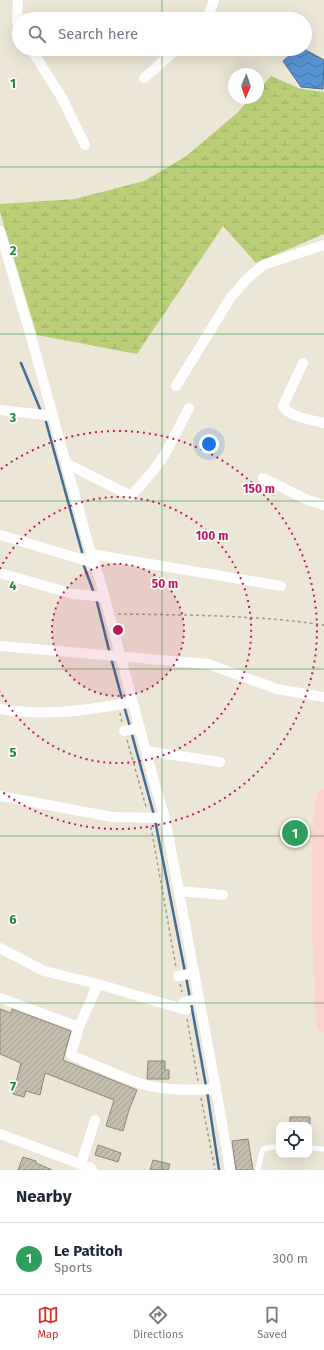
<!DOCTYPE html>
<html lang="en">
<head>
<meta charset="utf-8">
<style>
  :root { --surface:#fff; --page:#f2f2f3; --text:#1f2937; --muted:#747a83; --line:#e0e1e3; --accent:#d93025 }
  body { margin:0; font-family:"Fira Sans",sans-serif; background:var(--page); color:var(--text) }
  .controls { position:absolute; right:12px; bottom:12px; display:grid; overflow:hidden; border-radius:8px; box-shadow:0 4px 16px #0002 }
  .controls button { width:36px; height:36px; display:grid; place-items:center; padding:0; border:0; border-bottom:1px solid var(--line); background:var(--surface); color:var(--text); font:20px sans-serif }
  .compass { position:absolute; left:228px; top:68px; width:36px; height:36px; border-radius:50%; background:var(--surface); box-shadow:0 4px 16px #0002; rotate:182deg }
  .you { position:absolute; left:209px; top:444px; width:14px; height:14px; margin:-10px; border:3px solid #fff; border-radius:50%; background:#1a73e8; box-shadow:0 0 0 6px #1a73e833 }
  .badge { display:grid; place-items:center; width:26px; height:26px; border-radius:50%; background:var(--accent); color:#fff; font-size:13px; font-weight:700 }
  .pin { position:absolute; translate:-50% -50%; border:2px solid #fff; box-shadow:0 1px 4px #0006 }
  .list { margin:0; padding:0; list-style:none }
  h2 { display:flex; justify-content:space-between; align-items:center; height:52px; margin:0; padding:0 16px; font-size:17px }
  h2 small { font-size:13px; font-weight:400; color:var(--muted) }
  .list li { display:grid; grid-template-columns:26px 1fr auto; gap:12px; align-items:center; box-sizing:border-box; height:72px; padding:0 16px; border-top:1px solid var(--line) }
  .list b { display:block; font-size:15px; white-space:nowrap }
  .list p { margin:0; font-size:13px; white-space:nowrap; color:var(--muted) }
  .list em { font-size:13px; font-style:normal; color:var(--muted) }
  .icon { flex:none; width:22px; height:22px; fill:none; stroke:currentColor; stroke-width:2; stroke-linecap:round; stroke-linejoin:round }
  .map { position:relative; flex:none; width:324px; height:1170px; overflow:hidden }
  .search { position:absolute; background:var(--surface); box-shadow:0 4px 16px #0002; left:12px; right:12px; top:12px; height:44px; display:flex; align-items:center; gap:10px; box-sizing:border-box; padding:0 14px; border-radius:22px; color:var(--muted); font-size:15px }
  .sheet { height:124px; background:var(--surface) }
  nav { display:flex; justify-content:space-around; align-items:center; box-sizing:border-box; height:56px; border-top:1px solid var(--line); background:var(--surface); font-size:11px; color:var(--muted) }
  nav a { display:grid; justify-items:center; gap:2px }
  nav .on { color:var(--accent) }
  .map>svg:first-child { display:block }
  .wetland { fill:url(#wetland-marsh) }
  .water { fill:url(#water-waves); stroke:#436c96 }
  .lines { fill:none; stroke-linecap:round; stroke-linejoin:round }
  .stream { stroke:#436c96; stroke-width:2.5 }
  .building { fill:url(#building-hatch); stroke:#8c8778 }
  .path { stroke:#9e9a8d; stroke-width:1.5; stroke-dasharray:3 3; stroke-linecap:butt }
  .lane { stroke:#fff; stroke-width:5 }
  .street { stroke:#fff; stroke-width:10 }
  .secondary { stroke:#fcd2cd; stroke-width:15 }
  .grid { fill:none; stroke:#1f863b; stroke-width:1; stroke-opacity:0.55 }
  .ring { fill:none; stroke:#c2185b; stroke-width:2; stroke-dasharray:2 4 }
  .grid-label { font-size:13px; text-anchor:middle; font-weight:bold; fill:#1f863b; stroke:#fff; stroke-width:3.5; stroke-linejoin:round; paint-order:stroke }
  .centre { fill:#c2185b; stroke:#fff; stroke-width:2 }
  .ring-label { font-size:12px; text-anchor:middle; font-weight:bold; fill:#c2185b; stroke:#fff; stroke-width:3.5; stroke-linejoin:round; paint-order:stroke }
</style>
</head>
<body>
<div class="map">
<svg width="324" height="1170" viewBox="0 0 324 1170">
  <defs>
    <pattern id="wetland-marsh" width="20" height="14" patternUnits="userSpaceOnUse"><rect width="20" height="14" fill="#bace78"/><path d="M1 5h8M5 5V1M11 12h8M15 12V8" fill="none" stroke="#9fb066"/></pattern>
    <pattern id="water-waves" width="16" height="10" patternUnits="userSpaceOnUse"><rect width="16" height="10" fill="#5894d2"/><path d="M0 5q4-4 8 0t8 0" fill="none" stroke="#4777a9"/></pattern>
    <pattern id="building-hatch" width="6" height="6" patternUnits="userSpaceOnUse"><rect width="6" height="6" fill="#c2bdad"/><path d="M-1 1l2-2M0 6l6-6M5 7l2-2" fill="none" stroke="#a6a194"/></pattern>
  </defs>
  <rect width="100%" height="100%" fill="#ebe6d5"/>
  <path class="wetland" d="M271,76L301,89L324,92V234L256,263L223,226L137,354L37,335L0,212V204L75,199L144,181L185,157L237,113L251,98H258V91Z"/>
  <path class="water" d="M297,49H304L324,60L323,89L301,87L283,61Z"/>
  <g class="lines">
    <path class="stream" d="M21,363L40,409
      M46,422L82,552
      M84,566L94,593
      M96,598L109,650
      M111,658L123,702
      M124,706L130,727
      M131,731L154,815
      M155,820L185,972
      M186,977L190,998
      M191,1003L206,1086
      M207,1091L219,1170"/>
  </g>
  <path class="building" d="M0,1009L11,1013L12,1009L71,1031L63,1060L137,1090L129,1110L123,1131L106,1126L114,1100L45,1073L40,1095L26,1091L24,1097L13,1094L21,1063L0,1054Z
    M148,1061H165V1070H169V1079H147Z
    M290,1117H310V1125H290Z
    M248,1139L253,1170H236L232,1141Z
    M98,1145L121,1153L118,1162L95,1155Z
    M23,1157L36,1161V1163L52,1170H18Z
    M153,1160L170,1164L168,1170H150Z"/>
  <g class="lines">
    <path class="path" d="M118,614C187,615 256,615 324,625
      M120,713L122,723
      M127,740L146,807
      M151,827L176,967
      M180,984L182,992
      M187,1019L198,1081
      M201,1098L215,1170"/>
    <path class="lane" d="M309,1148L324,1149
      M258,1168L263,1149L272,1147H279"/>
    <path class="street" d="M18,0L17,23L19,29
      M205,19L210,11L214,0
      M31,49L62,98L85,145
      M144,78L177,49
      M0,231L33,344L91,554L100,580L155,785L165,818L216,1089L230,1170
      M303,363L283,406C288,417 313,420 324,423
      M176,386L231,297L247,279L263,265L324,245
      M0,410L53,416
      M66,463L131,496L153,471L165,454L189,408
      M263,478L308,500L324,505
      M0,535L94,563
      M91,554L281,586
      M0,573L73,594L105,597
      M0,646L208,664L277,689L324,697
      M0,709C44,717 90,710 133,702
      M124,731L140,728
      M146,751L220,762
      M0,796L112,817L165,818
      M179,891L223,895
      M0,948L44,971L98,984L186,1010
      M178,976L194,973
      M98,984L79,1027L71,1054L73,1056C95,1065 120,1077 142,1084C164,1091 194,1090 216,1089
      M0,998L79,1027
      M184,1002L199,998
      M0,1134L91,1168L92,1170
      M81,1164L95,1120"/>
    <path class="secondary" d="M324,797C320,819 320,841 320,864C318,917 321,971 324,1025"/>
  </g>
  <path class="grid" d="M162,0V19M162,49V1170M0,167H324M0,334H324M0,501H324M0,669H324M0,836H324M0,1003H324"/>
  <circle cx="118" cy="630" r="66" fill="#c2185b" fill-opacity=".12"/>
  <g class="ring">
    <circle cx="118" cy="630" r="66"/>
    <path d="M0 569A133 133 0 1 1 0 691"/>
    <path d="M1 469A199 199 0 1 1 1 791"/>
  </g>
  <g class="grid-label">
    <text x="13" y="88">1</text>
    <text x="13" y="255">2</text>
    <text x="13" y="422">3</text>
    <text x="13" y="590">4</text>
    <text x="13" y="757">5</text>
    <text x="13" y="924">6</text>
    <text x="13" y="1091">7</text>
  </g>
  <circle cx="118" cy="630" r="6" class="centre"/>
  <g class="ring-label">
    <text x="259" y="493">150 m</text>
    <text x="212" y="540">100 m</text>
    <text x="165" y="588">50 m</text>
  </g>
</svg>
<div class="controls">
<button><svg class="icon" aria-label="locate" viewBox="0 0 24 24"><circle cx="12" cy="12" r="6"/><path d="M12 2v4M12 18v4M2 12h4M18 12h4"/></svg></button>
</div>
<svg class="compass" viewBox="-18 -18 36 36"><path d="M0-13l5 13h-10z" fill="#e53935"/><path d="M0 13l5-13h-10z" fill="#747a83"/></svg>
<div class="you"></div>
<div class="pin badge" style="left:295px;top:833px;background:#2e9e5b">1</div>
<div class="search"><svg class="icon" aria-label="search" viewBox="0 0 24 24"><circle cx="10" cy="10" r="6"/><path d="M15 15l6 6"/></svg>Search here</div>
</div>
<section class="sheet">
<h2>Nearby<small></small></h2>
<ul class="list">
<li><span class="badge" style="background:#2e9e5b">1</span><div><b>Le Patitoh</b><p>Sports</p></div><em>300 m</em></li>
</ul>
</section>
<nav>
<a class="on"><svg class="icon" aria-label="map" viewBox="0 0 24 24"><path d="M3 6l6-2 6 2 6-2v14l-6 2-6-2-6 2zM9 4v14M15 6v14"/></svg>Map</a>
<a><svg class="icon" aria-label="directions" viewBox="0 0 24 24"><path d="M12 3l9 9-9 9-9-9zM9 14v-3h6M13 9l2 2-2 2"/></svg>Directions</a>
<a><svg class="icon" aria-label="saved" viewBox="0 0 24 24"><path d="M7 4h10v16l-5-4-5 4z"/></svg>Saved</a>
</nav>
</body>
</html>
